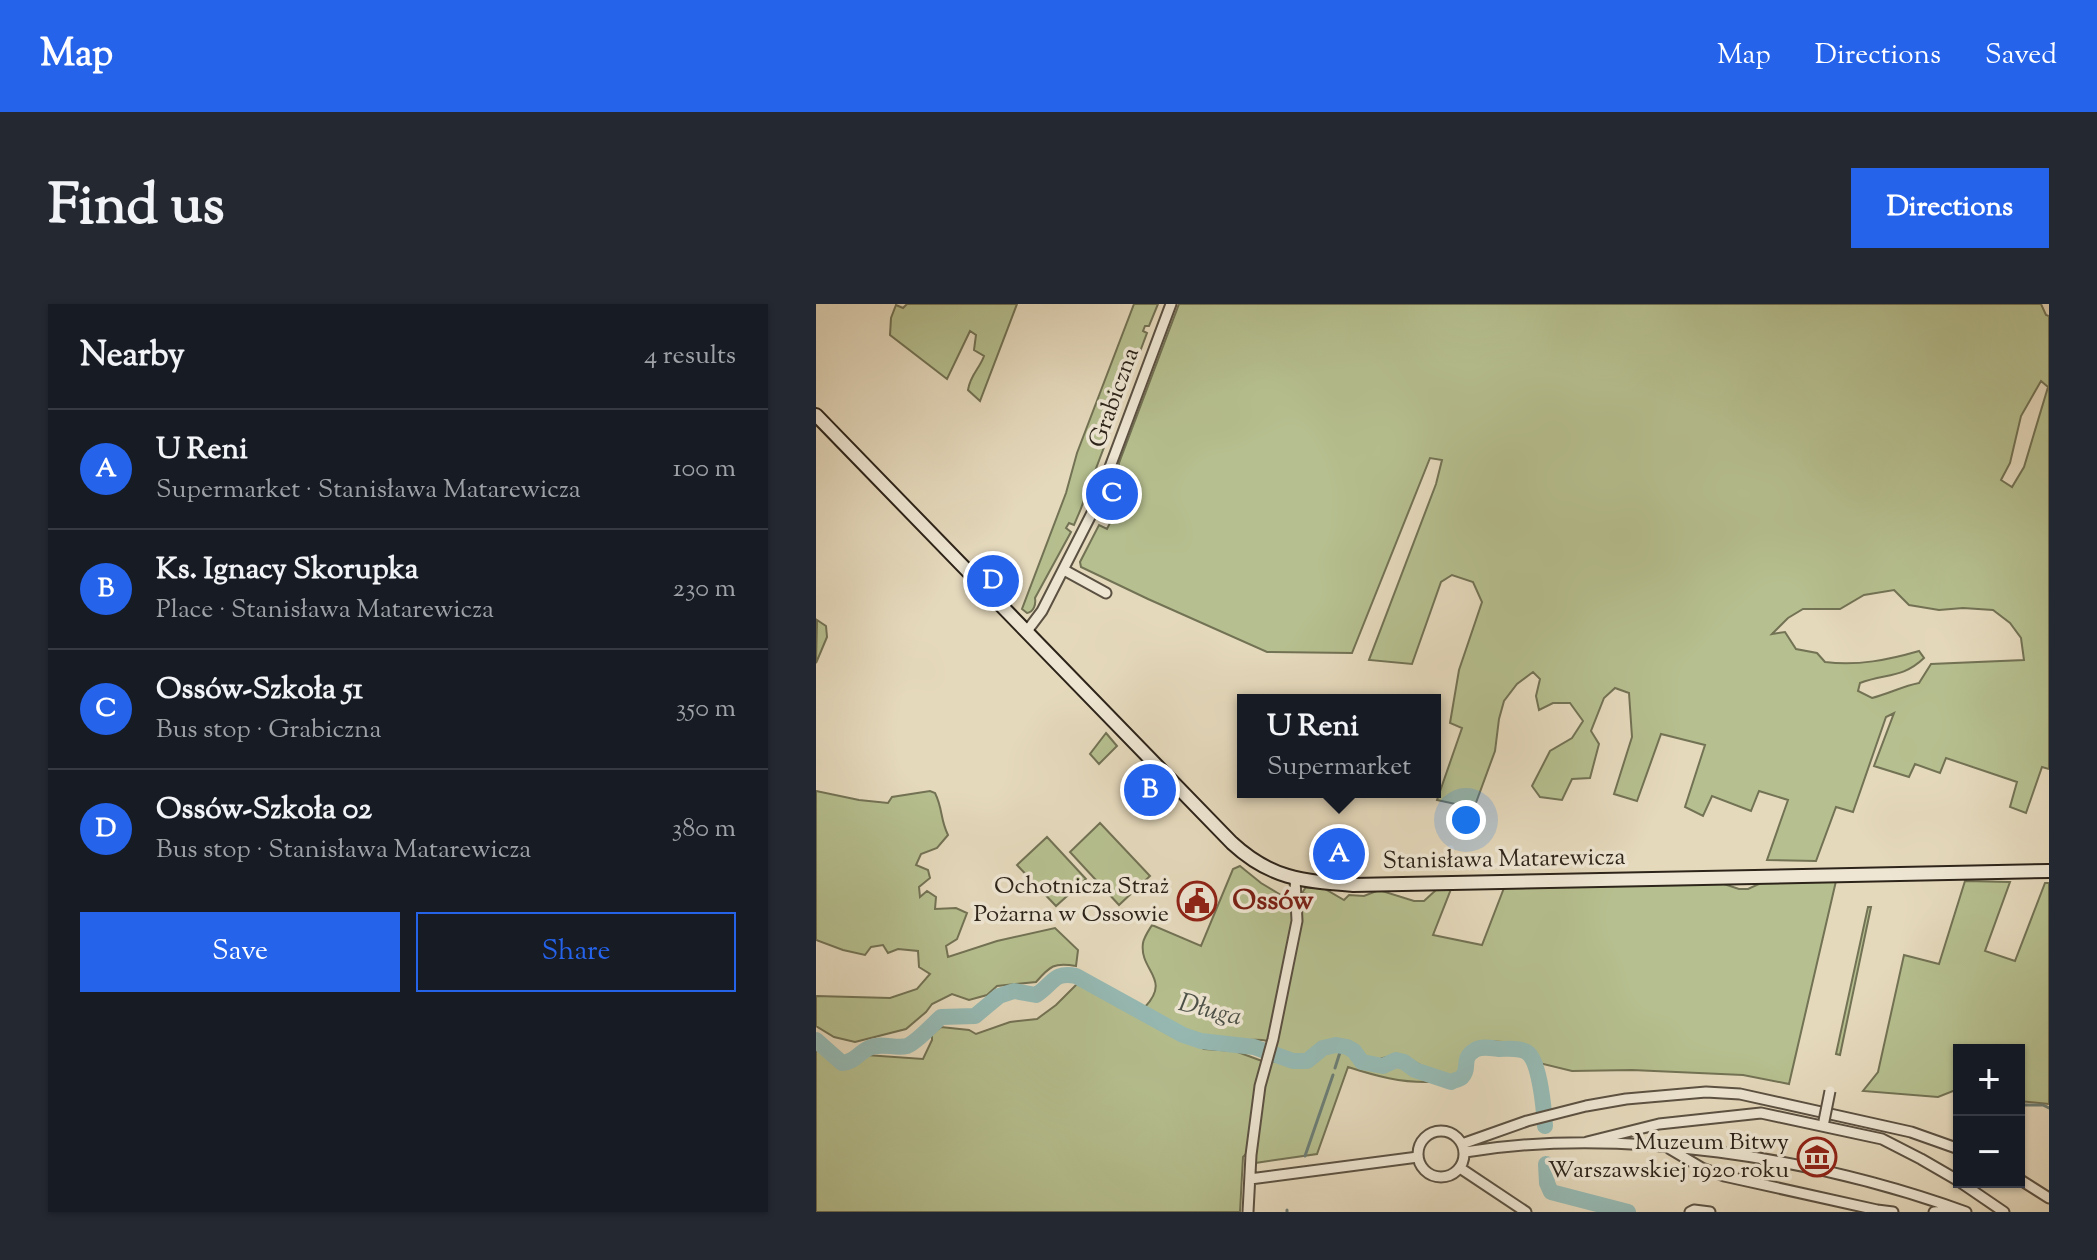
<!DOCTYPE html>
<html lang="en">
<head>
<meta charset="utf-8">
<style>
  :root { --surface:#171b24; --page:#242831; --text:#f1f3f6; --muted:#9ea1a6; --line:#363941; --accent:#2563eb }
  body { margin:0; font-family:"Sorts Mill Goudy",serif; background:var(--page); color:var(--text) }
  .controls { position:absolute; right:24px; bottom:24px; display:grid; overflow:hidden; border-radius:0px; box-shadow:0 2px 6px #0004 }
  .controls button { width:72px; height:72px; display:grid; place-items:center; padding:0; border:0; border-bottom:2px solid var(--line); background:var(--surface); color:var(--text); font:40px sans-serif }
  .you { position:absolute; left:650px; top:516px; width:28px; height:28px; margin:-20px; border:6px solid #fff; border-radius:50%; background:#1a73e8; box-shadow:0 0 0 12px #1a73e833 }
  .badge { display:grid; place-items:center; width:52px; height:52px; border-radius:50%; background:var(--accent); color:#fff; font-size:26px; font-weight:700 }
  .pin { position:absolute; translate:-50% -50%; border:4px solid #fff; box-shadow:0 2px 8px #0006 }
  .popup { position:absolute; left:421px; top:390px; width:204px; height:104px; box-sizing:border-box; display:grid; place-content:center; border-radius:0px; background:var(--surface); filter:drop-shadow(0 2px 6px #0005); font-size:26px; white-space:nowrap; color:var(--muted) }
  .popup b { font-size:30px; color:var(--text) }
  .popup::after { content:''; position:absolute; left:50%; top:100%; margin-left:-16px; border:16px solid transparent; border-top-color:var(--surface) }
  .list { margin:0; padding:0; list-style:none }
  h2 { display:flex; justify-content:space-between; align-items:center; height:104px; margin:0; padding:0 32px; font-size:34px }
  h2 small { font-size:26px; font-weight:400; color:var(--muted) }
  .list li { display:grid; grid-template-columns:52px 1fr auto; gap:24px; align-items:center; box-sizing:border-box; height:120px; padding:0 32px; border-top:2px solid var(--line) }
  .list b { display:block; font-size:30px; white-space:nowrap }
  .list p { margin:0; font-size:26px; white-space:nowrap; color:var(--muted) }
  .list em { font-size:26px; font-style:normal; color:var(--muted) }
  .actions { display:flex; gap:16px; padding:24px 32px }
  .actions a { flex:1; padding:18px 0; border:2px solid var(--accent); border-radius:0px; text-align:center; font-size:28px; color:var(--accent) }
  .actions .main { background:var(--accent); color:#fff }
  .map { position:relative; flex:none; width:1233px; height:908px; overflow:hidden; border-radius:0px }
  header { display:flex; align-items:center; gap:48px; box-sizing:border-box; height:112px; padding:0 40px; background:var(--accent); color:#fff }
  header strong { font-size:38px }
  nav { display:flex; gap:44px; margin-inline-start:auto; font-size:28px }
  .intro { display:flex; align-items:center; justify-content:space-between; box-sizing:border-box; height:192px; padding:0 48px }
  h1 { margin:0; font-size:56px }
  .button { padding:20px 36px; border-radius:0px; background:var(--accent); color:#fff; font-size:28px; font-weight:700 }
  main { display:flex; gap:48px; padding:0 48px }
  aside { flex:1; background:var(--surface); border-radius:0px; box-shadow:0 2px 6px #0004 }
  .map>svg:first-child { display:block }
  .green { fill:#b6bf8f; stroke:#727254; stroke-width:2; fill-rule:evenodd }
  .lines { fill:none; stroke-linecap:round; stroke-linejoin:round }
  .stream { stroke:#6c7e76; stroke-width:3 }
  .river { stroke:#96bab4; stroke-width:16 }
  .street-casing { stroke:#5b5142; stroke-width:13 }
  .secondary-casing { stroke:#2d241a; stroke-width:16 }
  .street { stroke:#eee6d3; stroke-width:9 }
  .secondary { stroke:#eee6d3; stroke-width:12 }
  .street-bridge-casing { stroke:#5b5142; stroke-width:13; stroke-linecap:butt }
  .street-bridge { stroke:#eee6d3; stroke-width:9 }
  .labels { text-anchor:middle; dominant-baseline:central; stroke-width:7; stroke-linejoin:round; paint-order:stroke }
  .street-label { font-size:24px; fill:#2d241a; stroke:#eee6d3 }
  .poi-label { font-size:24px; fill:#2d241a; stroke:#eee6d3; text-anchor:end }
  .water-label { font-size:26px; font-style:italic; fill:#4c5148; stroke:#eee6d3 }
  .quarter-label { font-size:28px; font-weight:bold; fill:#7a1f14; stroke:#eee6d3 }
</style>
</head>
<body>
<header>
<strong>Map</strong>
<nav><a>Map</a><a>Directions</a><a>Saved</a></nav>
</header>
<div class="intro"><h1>Find us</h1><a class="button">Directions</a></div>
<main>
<aside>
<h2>Nearby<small>4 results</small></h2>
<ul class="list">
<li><span class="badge">A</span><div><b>U Reni</b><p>Supermarket · Stanisława Matarewicza</p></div><em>100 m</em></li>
<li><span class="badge">B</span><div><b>Ks. Ignacy Skorupka</b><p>Place · Stanisława Matarewicza</p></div><em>230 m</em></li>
<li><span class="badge">C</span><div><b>Ossów-Szkoła 51</b><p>Bus stop · Grabiczna</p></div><em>350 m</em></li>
<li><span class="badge">D</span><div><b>Ossów-Szkoła 02</b><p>Bus stop · Stanisława Matarewicza</p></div><em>380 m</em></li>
</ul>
<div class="actions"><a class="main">Save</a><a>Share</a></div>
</aside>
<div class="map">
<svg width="1233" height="908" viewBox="0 0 1233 908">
  <rect width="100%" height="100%" fill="#e5d9bc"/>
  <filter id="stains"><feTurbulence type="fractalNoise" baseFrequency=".0025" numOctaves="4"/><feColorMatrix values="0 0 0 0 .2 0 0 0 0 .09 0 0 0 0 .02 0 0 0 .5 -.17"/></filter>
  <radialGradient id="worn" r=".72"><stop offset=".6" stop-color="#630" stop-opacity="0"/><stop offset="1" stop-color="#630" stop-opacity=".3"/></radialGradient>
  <path class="green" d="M91,0H201L164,97L152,86C154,71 164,64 168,52L158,46L160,31L154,27L131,75L74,31L75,14L80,1L87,4Z
    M318,0H342L333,22H329L327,27L331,29L264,207L258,221L253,219L250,224L255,228L219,294C220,300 218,308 211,309L206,305L250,189L261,149Z
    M363,0H1225L1230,11L1233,12V465L1226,463L1210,509L1194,503L1201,478L1130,454L1124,469L1099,460L1093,473L1058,462L1078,409L1070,413L1037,508L1020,503L1000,557L951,556L972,496L943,487L935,507L896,492L887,512L869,503L889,441L845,430L821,497L798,490L816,433L813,389L799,384L788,394L775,427L783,440L774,474L756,475L746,496L724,493L716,482L734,447L756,434L767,417L754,399H737L723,406L720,392L724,375L717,368L701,380L688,397L683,415L679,447L658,504L621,496L646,424L634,419L643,366L666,298L657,278L636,271L625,278L596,360L553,356L620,180L626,156L614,154L536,349L451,348L332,295L265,263L264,258L283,221L291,225L294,219L287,215L300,184L303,159ZM1225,77L1232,83L1208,163L1196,183L1185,176L1194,159L1205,112ZM1078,286L1093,301L1123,306L1147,304L1177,306L1194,319L1205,334L1208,356L1115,360L1103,379C1087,382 1072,390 1056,394L1042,387L1044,379C1069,369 1086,375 1108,354L1103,347C1072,356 1042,362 1009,358L1001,349L980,345L969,328L956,330L972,314L987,305H1024L1048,291Z
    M1,316L10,322L11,333L0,359Z
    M290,429L301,442L283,460L274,450Z
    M0,487L43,496L72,499L76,493L114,487L119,489C127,505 124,515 132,531L121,544L105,550L100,561L112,566L114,574L103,583L104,593L111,587L120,593L119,605L140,604L151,609L141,635L130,642L132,653L181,637L239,624L262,646L260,662C238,658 234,662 220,678L181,682L171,691L153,696L136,690L116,700L110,708L90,725L39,738L18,733L0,722V692L74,694L101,685L114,670L103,663L102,647L82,645L72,649L67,641L55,643L49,651L27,646L0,636Z
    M284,519L334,572L303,601L254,548Z
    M231,533L270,575L240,602L201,561Z
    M424,562L445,579L478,599L479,610L452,737C435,733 423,739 407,738C379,736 353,717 329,703C356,674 323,667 327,639C328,633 333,626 336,621L385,642L417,565Z
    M1020,577L973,780L927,771L816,766L756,767L723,759C722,756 721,751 719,748C710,737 665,734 654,742C640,753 652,774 630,771C613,769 601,757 585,752C574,749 565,757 555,756C547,754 546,749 541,744C524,727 502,742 486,753L464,750L457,745L484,621V595L490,596L491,590L486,589L490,583L509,585L528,596L533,591L548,592L563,586L598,597H608L620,586L635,585L617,631L666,641L688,584L905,579L923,585H932L945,579Z
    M1149,577L1194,578L1169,647L1199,657L1229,579H1233V800L1203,797V746H1143V787H1137L1122,793L1047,787L1062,768L1088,651L1123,660Z
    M1052,603H1055L1024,751L1020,750Z
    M262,679L388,745L419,747L446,757L441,781L432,848L427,853L424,908H0V741C17,761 28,771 50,751L107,755L116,736V730L125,723L153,726L160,730L194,718L221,715L240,701Z
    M523,745C537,749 542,762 556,765C565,767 572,761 580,761C587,762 607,775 615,778C585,779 560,772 532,763L501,850L439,859L441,829L452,757L491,761L515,747Z"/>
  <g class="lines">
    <path class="stream" d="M519,764L526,742
      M1140,797L1143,792
      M1203,801H1227L1233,804
      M489,852L517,771
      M471,908V906"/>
    <path class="river" d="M0,736L26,759C39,758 42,749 53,744C65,738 79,745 91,742C101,738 116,721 125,713L159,712L183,692L198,687L220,691C237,680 238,667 260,672L367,731L385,737L438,743L477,757H491L507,744L520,741L531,743L538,747L546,758L567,762L580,756L588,758L599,766L635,778C638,776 643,776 646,773C655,764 644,755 659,746C666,742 675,744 683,745C692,745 706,743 713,750C724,761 728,806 729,822
      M730,860L731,879L735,888L812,908"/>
    <g class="street-casing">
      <path id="street" d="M248,266L290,289
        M211,327L226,307L279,203L355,0
        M602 850a23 23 0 1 1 46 0a23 23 0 1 1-46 0Z
        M771,838L843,820L945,809L1066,835L1105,855L1143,877
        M646,840L711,817L770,802L810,795L890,788L924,790L1095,828L1143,845
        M854,845L886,864L908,872L1061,906L1077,908
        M649,848C806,822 1001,854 1150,908
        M644,864L710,908
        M434,875L602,853
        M1203,875L1233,894
        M1144,878L1188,908
        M432,908L435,851L444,782L457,735L481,617L479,574
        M874,908L878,906L894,908
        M1118,908L1138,906"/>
    </g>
    <g class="secondary-casing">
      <path id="secondary" d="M0,111L416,539C455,575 486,577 537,581L1233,567"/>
    </g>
    <use href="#street" class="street"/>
    <use href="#secondary" class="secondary"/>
    <g class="street-bridge-casing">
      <path id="street-bridge" d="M1008,817L1014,787"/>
    </g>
    <use href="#street-bridge" class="street-bridge"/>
  </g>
  <defs>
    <g id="civic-ring" transform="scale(2)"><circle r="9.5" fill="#eee6d3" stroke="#8f2418" stroke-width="1.5"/><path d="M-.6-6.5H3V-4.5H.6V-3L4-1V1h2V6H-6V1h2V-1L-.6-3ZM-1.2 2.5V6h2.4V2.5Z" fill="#8f2418"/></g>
    <g id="museum-ring" transform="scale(2)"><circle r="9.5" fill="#eee6d3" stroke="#8f2418" stroke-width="1.5"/><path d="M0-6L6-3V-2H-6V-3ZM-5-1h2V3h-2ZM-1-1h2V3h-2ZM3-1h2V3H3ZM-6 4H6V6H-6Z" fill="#8f2418"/></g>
  </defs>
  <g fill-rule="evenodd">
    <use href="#civic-ring" x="381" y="597"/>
    <use href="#museum-ring" x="1001" y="853"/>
  </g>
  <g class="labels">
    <g class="street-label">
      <text transform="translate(299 94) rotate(-70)">Grabiczna</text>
      <text transform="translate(688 556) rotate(-1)">Stanisława Matarewicza</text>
    </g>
    <g class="poi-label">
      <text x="353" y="583">Ochotnicza Straż<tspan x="353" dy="28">Pożarna w Ossowie</tspan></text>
      <text x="973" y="839">Muzeum Bitwy<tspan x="973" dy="28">Warszawskiej 1920 roku</tspan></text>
    </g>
    <g class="water-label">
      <text transform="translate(394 707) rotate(14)">Długa</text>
    </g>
    <g class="quarter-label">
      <text x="457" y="598">Ossów</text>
    </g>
  </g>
  <rect width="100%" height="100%" filter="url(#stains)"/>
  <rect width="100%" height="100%" fill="url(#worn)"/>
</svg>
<div class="controls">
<button>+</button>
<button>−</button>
</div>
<div class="you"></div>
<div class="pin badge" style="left:523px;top:550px">A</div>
<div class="popup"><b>U Reni</b>Supermarket</div>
<div class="pin badge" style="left:334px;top:486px">B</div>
<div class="pin badge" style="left:296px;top:190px">C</div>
<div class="pin badge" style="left:177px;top:277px">D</div>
</div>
</main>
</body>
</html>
